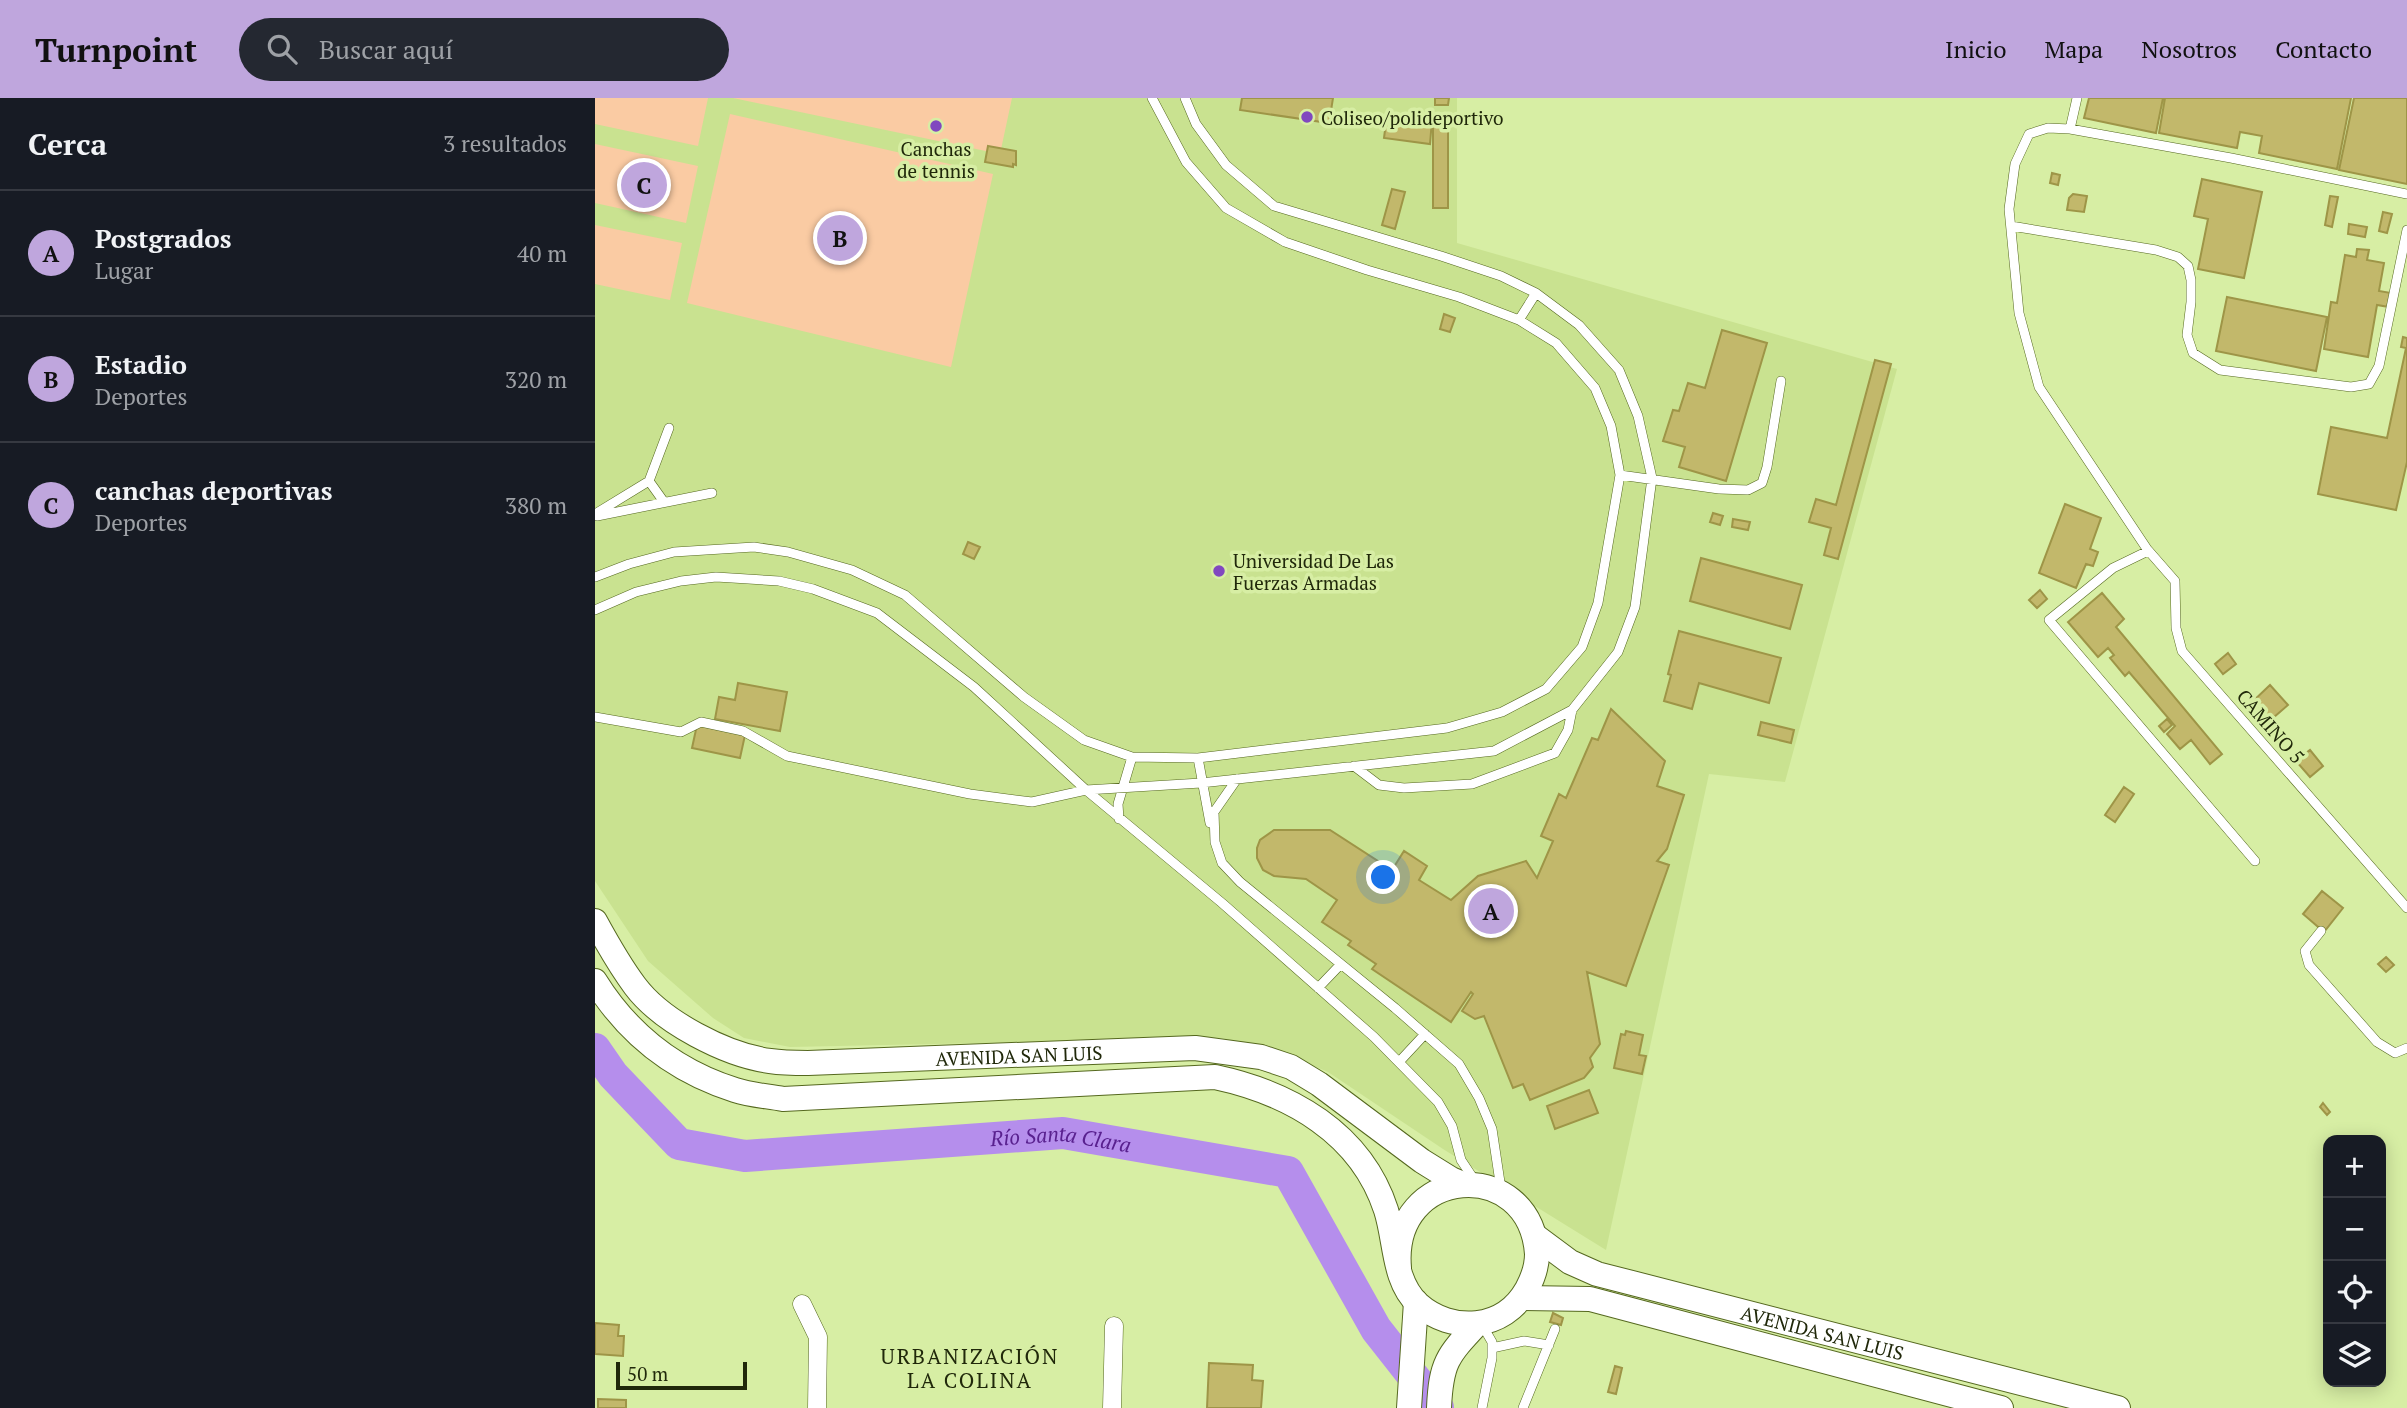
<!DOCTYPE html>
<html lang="es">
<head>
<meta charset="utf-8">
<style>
  :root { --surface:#171b24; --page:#242831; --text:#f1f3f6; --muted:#9ea1a6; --line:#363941; --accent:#bfa6dd }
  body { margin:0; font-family:"PT Serif",serif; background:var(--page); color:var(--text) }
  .controls { position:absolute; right:21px; bottom:21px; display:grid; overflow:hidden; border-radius:14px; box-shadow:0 4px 18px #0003 }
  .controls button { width:63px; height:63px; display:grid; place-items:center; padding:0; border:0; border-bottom:2px solid var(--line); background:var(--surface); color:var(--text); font:35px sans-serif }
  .scale { position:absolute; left:21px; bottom:18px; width:131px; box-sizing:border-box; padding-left:7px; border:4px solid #20280a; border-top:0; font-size:19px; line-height:24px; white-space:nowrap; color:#20280a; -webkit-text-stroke:5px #d7eea4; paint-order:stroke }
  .you { position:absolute; left:789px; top:780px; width:24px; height:24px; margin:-18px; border:5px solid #fff; border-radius:50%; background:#1a73e8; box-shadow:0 0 0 10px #1a73e833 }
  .badge { display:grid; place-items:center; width:46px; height:46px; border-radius:50%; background:var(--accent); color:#111; font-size:23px; font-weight:700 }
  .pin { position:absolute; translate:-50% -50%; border:4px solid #fff; box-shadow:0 2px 7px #0006 }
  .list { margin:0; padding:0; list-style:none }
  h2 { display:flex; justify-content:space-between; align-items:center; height:91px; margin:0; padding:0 28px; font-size:30px }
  h2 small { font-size:23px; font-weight:400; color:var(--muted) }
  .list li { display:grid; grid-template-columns:46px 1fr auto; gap:21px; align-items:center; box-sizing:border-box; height:126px; padding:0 28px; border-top:2px solid var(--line) }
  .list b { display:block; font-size:26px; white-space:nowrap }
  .list p { margin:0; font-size:23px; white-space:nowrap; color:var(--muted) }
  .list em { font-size:23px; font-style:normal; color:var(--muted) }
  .icon { flex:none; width:38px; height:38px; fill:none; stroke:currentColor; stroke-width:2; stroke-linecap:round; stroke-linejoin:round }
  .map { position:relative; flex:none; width:1812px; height:1310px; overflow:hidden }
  header { display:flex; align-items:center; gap:42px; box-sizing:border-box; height:98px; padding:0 35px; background:var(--accent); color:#111 }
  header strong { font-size:33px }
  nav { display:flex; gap:38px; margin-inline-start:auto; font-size:24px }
  .search { width:490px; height:63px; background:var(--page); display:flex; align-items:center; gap:18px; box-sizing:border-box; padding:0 24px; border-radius:38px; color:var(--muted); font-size:26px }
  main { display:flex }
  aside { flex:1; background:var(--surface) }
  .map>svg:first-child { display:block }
  .built { fill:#c9e290 }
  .green { fill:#facba3 }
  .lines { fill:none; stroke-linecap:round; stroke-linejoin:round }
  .river { stroke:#b58eec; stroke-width:32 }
  .building { fill:#c2b86b; stroke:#9e9547; stroke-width:2 }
  .lane-casing { stroke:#55681f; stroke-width:10 }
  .street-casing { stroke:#55681f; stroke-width:19 }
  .secondary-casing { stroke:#55681f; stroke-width:26 }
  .lane { stroke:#fff; stroke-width:9 }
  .street { stroke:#fff; stroke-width:18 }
  .secondary { stroke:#fff; stroke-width:24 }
  .poi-dot { fill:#8148bf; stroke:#d7eea4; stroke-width:2.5 }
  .labels { text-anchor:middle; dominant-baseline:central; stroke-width:7; stroke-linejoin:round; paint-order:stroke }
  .poi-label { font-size:19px; fill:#20280a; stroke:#d7eea4; text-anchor:start }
  .street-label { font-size:19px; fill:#20280a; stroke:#d7eea4 }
  .water-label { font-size:21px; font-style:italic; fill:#59218f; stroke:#d7eea4 }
  .neighbourhood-label { font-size:21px; letter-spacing:2px; fill:#20280a; stroke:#d7eea4 }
</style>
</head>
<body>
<header>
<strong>Turnpoint</strong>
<div class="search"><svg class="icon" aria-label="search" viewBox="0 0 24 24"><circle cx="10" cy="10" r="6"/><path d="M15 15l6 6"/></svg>Buscar aquí</div>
<nav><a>Inicio</a><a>Mapa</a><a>Nosotros</a><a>Contacto</a></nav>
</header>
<main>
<aside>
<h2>Cerca<small>3 resultados</small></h2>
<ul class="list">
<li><span class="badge">A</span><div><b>Postgrados</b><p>Lugar</p></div><em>40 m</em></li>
<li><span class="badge">B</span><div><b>Estadio</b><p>Deportes</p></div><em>320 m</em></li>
<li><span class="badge">C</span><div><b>canchas deportivas</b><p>Deportes</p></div><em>380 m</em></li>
</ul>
</aside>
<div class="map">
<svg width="1812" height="1310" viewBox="0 0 1812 1310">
  <rect width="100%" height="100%" fill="#d7eea4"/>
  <path class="built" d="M0,0H862V145L1302,271L1190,684L1114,676L1011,1152L848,1051L733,974L679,951L626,940L195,949L149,940L118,920L53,863L0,783Z"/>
  <path class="green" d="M0,0H113L103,48L0,26Z
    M138,0H417L405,56Z
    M135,16L398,76L356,269L92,205Z
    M0,46L103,68L91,125L0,105Z
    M0,127L87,145L75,202L0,186Z"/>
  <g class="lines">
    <path class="river" id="s1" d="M0,951L18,977L84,1046L150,1058L468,1035L693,1074L781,1231L843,1310"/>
  </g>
  <path class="building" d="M647,0H738L734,25L645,12Z
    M840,0H854L853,7H840Z
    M1494,0H1568L1561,35L1489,20Z
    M1570,0H1756L1742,71L1664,55L1667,38L1645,34L1642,50L1564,35Z
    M1759,0H1812V86L1744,72Z
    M792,17L837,22L835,46L789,40Z
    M838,17H853V110H838Z
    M393,48L421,53V67L418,66V69L390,64Z
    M1457,75L1465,77L1463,87L1455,85Z
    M1607,81L1667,94L1649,180L1603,171L1613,121L1599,118Z
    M797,91L810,94L800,131L787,127Z
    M1478,96L1492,98L1489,114L1472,112L1474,100Z
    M1735,98L1743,99L1737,129L1730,127Z
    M1788,114L1797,116L1792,135L1784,133Z
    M1754,126L1772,129L1770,139L1753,136Z
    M1762,151L1774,152L1772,162L1789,165L1784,193L1796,195L1794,209L1782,207L1773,259L1729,251L1736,204L1742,205L1750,157L1761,159Z
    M1632,199L1732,219L1721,273L1621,253Z
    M849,216L860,220L855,234L845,231Z
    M1127,232L1172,245L1131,383L1084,369L1090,349L1068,343L1078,312L1084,313L1093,285L1110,290Z
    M1808,239L1812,240V364L1801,412L1723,396L1736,329L1792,340L1811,250L1806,249Z
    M1280,262L1296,266L1243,461L1229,457L1236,430L1214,424L1221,401L1241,407Z
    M1470,406L1506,420L1495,451L1503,454L1498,468L1491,466L1481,490L1444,475Z
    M1118,415L1128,418L1125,427L1115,424Z
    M1138,421L1155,424L1153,432L1137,429Z
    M373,444L385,449L379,461L368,456Z
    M1106,460L1207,487L1195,531L1095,503Z
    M1445,492L1452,501L1442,510L1434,502Z
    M1507,495L1529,521L1521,529L1627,656L1615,666L1596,642L1585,651L1572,636L1580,628L1534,574L1530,578L1515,560L1519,557L1513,550L1503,559L1473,524Z
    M1084,533L1186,560L1174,605L1104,585L1097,611L1069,603L1076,577L1073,576Z
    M1633,555L1641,566L1628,576L1620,566Z
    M143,585L192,594L185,633L120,621L124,599L140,602Z
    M1675,587L1693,607L1671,626L1654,607Z
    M1016,611L1070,663L1062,688L1089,697L1072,751L1062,763L1074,767L1031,888L992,874L1005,946L995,960L998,969L989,980L935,1002L928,986L918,990L889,918L880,921L867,913L878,896L876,894L856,924L777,871L781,866L753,847L756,843L727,824L742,802L711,781L679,778L668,772L662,760V750L665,742L679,732H735L797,772L809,753L832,768L824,782L856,802L883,778L931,763L942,780L958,743L946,738L964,696L971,700L997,640L1003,642Z
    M1572,621L1577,627L1569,634L1564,628Z
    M1166,624L1199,632L1196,645L1163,637Z
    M102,627L150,637L145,660L97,650Z
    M1715,652L1728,668L1715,679L1701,663Z
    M1529,689L1539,696L1520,724L1510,717Z
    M1727,793L1748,810L1729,834L1708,816Z
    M1791,859L1799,867L1791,874L1783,866Z
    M1031,933L1048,937L1044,957L1051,958L1047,976L1019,970L1026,936L1030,937Z
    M994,992L1003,1015L960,1031L952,1008Z
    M1728,1005L1735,1014L1732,1017L1725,1009Z
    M958,1215L968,1220L966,1227L955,1224Z
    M0,1225L24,1227L23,1238H29L28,1258L0,1256Z
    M614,1265L658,1267L657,1282L668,1283L666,1310H612Z
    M1020,1268L1027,1270L1021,1296L1013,1294Z
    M3,1301L31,1302V1310H3Z"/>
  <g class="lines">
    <g class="lane-casing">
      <path id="lane" d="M1475,31L1482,0
        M1812,96L1636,60L1475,31L1453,30L1434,36L1420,66L1414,111L1424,215L1444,289L1552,451L1580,483L1581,530L1587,553L1812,810
        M1416,128L1561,152L1583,159L1593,168L1596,182V204L1592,237L1598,255L1625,272L1756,289L1774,286L1784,268L1812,132
        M924,222L941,195
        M1025,377L1124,391L1153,392L1167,385L1172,369L1186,283
        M54,383L69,404
        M0,416L54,383L74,330
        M2,418L117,395
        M1553,453L1518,470L1454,522L1660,763
        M0,479L34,466L79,454L159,449L193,454L257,472L310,497L429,599L489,642L537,659L603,660L852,630L907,614L951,591L987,549L1003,505L1025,377L1016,328L1000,290L961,245L924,222L864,199L772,172L690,144L631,110L591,64L557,0
        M0,512L41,494L86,483L121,479L184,483L218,491L282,515L379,589L491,692L606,685L899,653L977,612L1023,554L1040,509L1057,380L1043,318L1024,272L984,227L941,195L906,178L846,158L679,108L631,67L601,26L590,0
        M0,619L86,634L106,624L148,633L192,658L375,696L437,704L491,692L627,805L779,939L843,1004L857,1028L866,1062L880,1083
        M603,660L615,725
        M759,668L784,687L809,690L877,686L960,655L973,632L977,612
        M642,681L619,714L620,744L627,765L645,784L800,910L864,966L884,1000L897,1031L906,1091
        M524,721L523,706L537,659
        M1726,833L1710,853L1714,867L1782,944L1800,955L1812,950
        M723,890L745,867
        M804,964L830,936
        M886,1225L897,1244V1260L887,1310
        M897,1250L929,1243L954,1247
        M928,1310L960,1231"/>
    </g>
    <g class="street-casing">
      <path id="street" d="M207,1206L223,1239L222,1310
        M517,1310L519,1228"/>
    </g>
    <g class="secondary-casing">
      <g id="secondary">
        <path id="s2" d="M0,823C12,845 25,868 40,888C67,924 131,957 175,963C188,965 201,965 213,965L600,950L666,959L696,969L724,986L827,1063L856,1081L868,1086"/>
        <path d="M0,883C33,936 80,973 140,992C155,997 172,998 188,1001L620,979C695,995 766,1035 791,1112C801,1143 798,1183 823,1206C857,1236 909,1232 932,1191C938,1180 942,1168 942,1156C935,1057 795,1067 804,1170"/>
        <path id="s3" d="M940,1138L975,1164L1002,1176L1523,1310"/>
        <path d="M927,1200L995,1201L1406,1310"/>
        <path d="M814,1310L821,1204"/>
        <path d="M844,1310C846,1265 852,1258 882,1226"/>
      </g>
    </g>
    <use href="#lane" class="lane"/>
    <use href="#street" class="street"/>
    <use href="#secondary" class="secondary"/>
  </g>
  <g class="poi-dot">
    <circle cx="712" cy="19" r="7"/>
    <circle cx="341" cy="28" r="7"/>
    <circle cx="624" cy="473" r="7"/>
  </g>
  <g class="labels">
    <g class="poi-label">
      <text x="726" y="19">Coliseo/polideportivo</text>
      <text x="341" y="50" text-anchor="middle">Canchas<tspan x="341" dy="22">de tennis</tspan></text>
      <text x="638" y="462">Universidad De Las<tspan x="638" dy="22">Fuerzas Armadas</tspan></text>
    </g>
    <g class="street-label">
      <text transform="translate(1676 628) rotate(49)">CAMINO 5</text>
      <text stroke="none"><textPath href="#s2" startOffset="483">AVENIDA SAN LUIS</textPath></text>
      <text stroke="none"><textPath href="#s3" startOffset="306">AVENIDA SAN LUIS</textPath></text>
    </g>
    <g class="water-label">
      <text stroke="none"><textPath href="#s1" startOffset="511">Río Santa Clara</textPath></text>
    </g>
    <g class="neighbourhood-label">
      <text x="375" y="1258">URBANIZACIÓN<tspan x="375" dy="24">LA COLINA</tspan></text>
    </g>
  </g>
</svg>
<div class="controls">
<button>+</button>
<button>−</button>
<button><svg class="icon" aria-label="locate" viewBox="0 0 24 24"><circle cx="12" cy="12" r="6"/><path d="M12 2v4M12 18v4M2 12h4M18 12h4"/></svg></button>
<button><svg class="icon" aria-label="layers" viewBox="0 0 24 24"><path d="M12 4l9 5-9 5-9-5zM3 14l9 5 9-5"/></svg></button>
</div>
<div class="scale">50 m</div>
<div class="you"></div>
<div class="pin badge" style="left:896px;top:813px">A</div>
<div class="pin badge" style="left:245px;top:140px">B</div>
<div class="pin badge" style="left:49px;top:87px">C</div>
</div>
</main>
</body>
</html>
